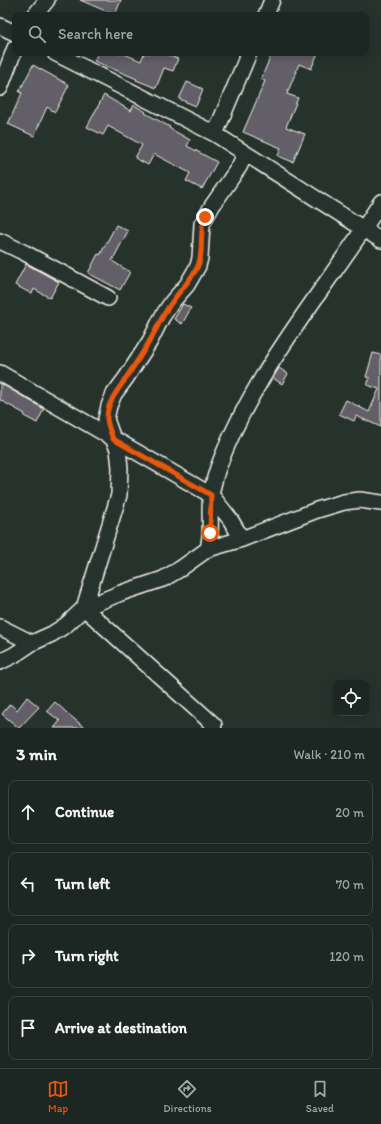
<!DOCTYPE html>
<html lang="en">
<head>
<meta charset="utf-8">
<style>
  :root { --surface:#1c2622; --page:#252e2a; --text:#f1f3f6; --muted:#a0a5a5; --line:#3a4340; --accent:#ea580c }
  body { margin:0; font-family:Itim,sans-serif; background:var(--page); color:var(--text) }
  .controls { position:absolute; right:12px; bottom:12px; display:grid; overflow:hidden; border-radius:8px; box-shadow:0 2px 10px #0003 }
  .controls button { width:36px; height:36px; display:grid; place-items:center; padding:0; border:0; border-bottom:1px solid var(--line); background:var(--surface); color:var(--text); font:20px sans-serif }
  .stop { position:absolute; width:12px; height:12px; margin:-9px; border:3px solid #ea580c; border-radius:50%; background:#fff }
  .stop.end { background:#ea580c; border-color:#fff; box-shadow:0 1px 4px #0008 }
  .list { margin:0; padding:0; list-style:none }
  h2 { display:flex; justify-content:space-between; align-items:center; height:52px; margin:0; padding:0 16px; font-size:17px }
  h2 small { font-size:13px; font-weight:400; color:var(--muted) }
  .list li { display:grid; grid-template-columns:26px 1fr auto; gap:12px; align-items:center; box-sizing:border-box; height:64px; margin:0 8px 8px; padding:0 8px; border:1px solid var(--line); border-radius:8px }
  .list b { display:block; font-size:15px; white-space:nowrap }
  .list em { font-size:13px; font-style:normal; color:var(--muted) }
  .icon { flex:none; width:22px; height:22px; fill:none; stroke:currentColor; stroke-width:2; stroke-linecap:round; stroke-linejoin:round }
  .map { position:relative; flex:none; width:381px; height:728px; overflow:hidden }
  .search { position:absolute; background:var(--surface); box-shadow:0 2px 10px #0003; left:12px; right:12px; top:12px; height:44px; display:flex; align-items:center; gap:10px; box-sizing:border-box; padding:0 14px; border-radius:8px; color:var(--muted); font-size:15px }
  .sheet { height:340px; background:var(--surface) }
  nav { display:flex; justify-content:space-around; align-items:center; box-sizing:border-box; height:56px; border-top:1px solid var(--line); background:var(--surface); font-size:11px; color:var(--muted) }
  nav a { display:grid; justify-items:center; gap:2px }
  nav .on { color:var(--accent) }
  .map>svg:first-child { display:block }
  .building { fill:#635e68; stroke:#f4f1e8 }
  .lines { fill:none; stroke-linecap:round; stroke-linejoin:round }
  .street-casing { stroke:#f4f1e8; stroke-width:18 }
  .street { stroke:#26332d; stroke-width:15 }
  .route { stroke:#ea580c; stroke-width:5 }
</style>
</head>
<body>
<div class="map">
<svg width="381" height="728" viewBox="0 0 381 728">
  <rect width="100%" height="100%" fill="#26332d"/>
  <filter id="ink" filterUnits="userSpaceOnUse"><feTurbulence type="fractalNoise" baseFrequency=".025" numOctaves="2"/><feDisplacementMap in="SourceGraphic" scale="8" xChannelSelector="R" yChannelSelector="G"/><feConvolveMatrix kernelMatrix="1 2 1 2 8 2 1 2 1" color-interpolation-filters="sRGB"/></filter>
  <g filter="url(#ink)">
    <path class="building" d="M80,0H121L115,15Z
      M98,53H122L141,61L144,53H164L178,59L173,71L164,68L156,88L136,80L137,79L94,61Z
      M272,53H318L311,69L299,64L287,94L298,98L286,127L305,134L293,162L278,156L281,148L243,132L265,81L261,79Z
      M33,65L69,85L55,112L47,107L34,136L8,124L22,93L19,92Z
      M187,82L203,89L196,106L179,99Z
      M104,95L131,111L134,105L146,112L145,113L170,127L169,128L190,140L187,146L217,162L202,189L186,181L190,173L154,154L148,165L135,158L142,145L108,126L103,135L87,127Z
      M116,225L128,231L112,261L130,272L120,290L88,273L98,254L100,255Z
      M26,264L59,282L50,298L34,289L32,294L15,285Z
      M183,304L191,308L182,324L174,319Z
      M373,353L381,355V427L356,416L354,421L339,414L346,400L369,412L379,389L367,385L370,378L366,377Z
      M279,368L288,374L282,384L273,378Z
      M0,383L44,409L37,423L24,416L25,414L0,400Z
      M27,697L39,707L19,728L2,714L10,704L17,710Z
      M55,702L67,713L85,728H54L60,721L47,711Z"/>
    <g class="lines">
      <g class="street-casing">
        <path id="street" d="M35,15L47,0
          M266,15L272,0
          M0,26L15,33
          M55,53L215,134L381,240
          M0,88L15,48
          M215,134L249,53
          M0,241L25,253L108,298
          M0,373L211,495L230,519L242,539
          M208,549C209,544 210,539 210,534C211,521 209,507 211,494C213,486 215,476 218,468C255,368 325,291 381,202
          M0,627L32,643
          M0,662L14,655L32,643L52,634L66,625L84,608L121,593L163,579L180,569L208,549L242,539L317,510L344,502L360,500L381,503
          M214,725L84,608L119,495L120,468L118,449L113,439L106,419L109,406L114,394L126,378L150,341L162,317L172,302L187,285L198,266L200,258L202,224L212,206L239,167L245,154"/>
      </g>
      <use href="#street" class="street"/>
    </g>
  </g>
  <g class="lines" filter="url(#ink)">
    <path class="route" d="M205,217C198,233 205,252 197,268C190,281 180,290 172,302C162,315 157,329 149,342C142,354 134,366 126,378C118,390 107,402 107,418C107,424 111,433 113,439L211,495L210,533"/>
  </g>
</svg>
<div class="controls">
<button><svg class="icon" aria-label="locate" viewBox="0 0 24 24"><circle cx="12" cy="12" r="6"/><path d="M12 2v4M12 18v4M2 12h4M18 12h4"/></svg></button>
</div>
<div class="stop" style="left:210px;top:533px"></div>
<div class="stop end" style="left:205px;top:217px"></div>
<div class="search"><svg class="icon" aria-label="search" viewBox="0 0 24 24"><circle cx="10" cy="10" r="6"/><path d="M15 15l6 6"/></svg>Search here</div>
</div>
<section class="sheet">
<h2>3 min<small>Walk · 210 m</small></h2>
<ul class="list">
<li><svg class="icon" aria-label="ahead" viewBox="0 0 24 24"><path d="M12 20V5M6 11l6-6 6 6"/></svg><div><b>Continue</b></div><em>20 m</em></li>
<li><svg class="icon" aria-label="left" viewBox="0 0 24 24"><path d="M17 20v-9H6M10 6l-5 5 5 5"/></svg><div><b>Turn left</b></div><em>70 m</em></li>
<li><svg class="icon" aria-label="right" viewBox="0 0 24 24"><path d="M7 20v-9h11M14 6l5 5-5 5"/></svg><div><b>Turn right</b></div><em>120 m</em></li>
<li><svg class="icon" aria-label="arrive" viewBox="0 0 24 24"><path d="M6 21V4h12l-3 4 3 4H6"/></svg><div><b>Arrive at destination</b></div></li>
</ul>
</section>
<nav>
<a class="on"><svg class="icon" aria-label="map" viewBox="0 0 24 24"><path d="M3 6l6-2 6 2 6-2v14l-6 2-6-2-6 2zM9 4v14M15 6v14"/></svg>Map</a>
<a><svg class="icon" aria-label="directions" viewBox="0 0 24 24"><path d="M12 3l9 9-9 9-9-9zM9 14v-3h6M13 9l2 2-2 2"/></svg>Directions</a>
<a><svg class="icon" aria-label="saved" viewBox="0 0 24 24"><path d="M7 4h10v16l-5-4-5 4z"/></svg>Saved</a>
</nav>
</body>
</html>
